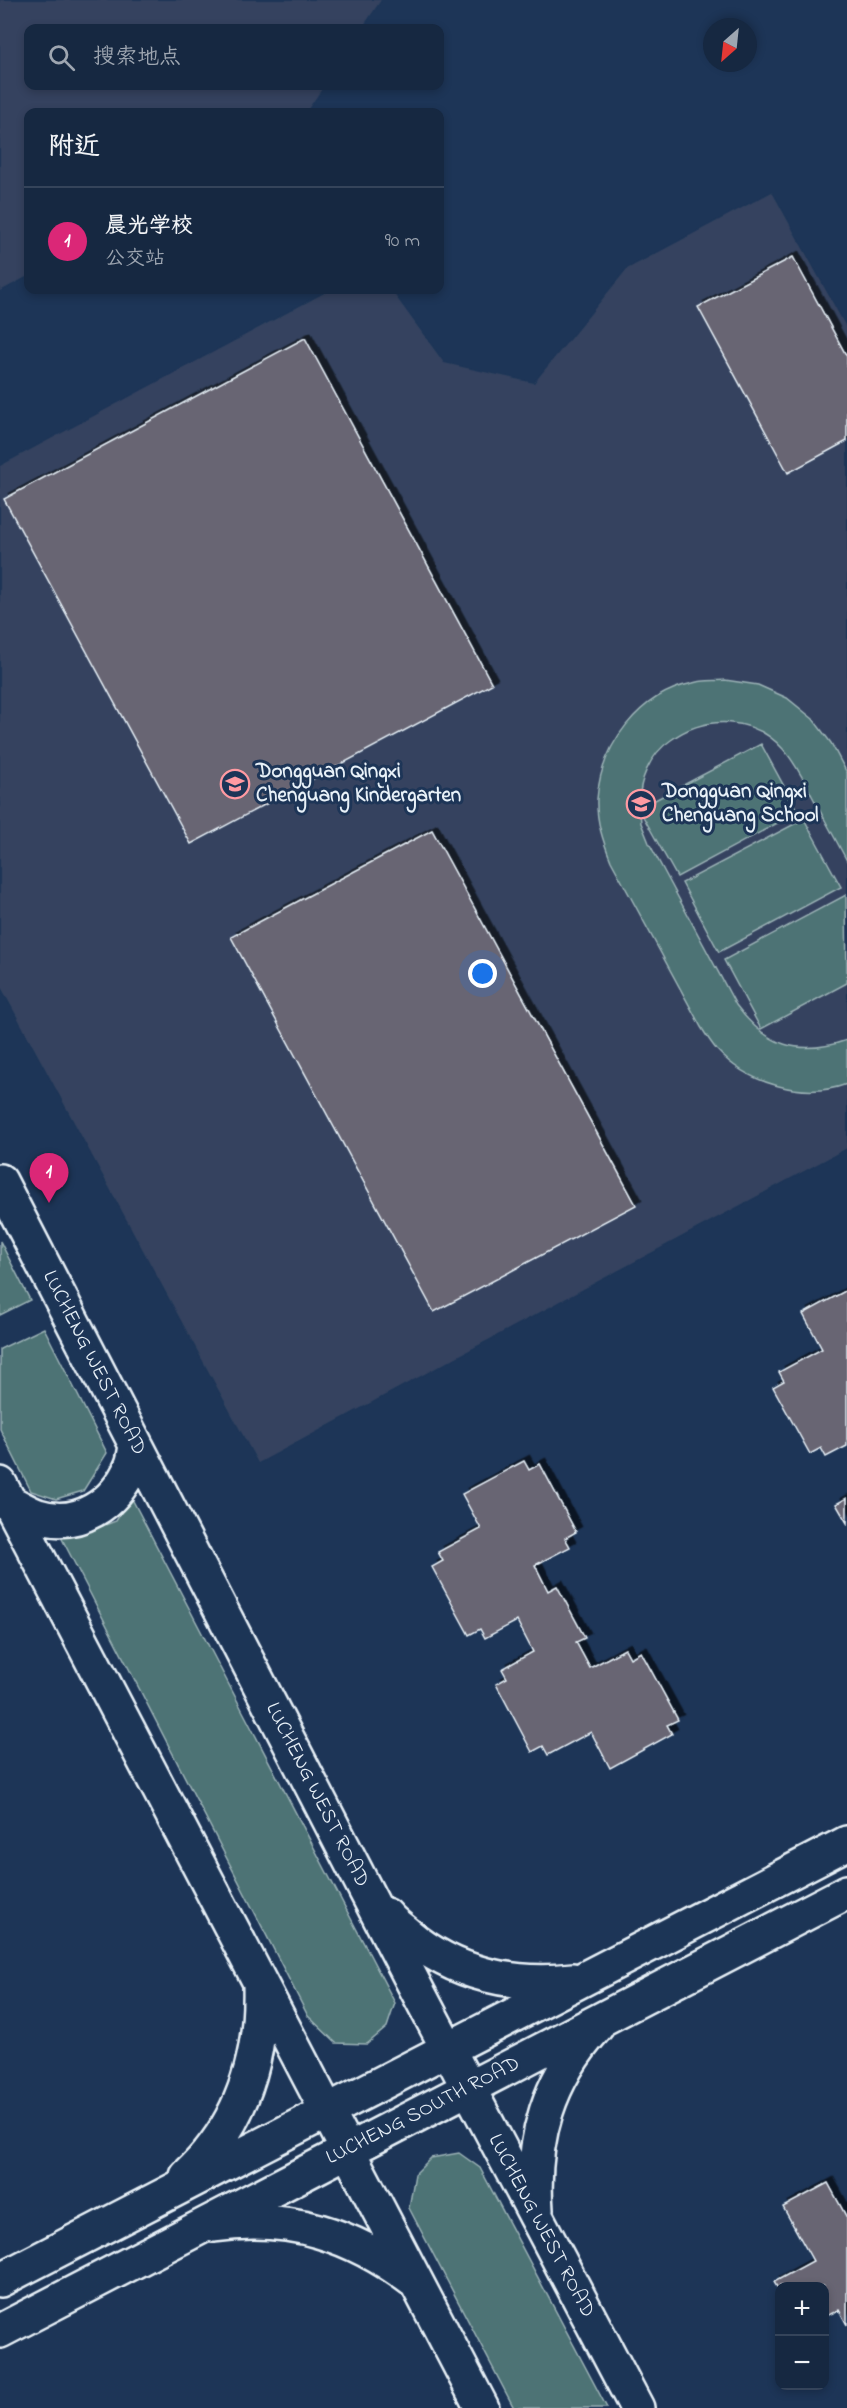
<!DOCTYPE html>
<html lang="zh">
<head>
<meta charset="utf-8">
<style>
  :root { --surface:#162841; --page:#23344c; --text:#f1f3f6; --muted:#9ea6b1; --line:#35445a; --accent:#db2777 }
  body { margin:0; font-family:"Indie Flower","LXGW WenKai TC",sans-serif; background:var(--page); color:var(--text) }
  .controls { position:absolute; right:18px; bottom:18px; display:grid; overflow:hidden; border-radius:12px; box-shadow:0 3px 9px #0003 }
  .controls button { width:54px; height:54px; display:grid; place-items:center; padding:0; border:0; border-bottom:2px solid var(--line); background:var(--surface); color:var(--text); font:30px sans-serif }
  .compass { position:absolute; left:703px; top:18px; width:54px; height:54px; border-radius:50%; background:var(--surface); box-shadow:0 3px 9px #0003; rotate:207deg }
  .you { position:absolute; left:483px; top:974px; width:21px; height:21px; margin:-15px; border:4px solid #fff; border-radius:50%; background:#1a73e8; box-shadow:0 0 0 9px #1a73e833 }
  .badge { display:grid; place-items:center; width:39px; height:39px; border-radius:50%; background:var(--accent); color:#fff; font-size:20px; font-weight:700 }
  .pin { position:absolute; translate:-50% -50px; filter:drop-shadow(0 2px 3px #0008) }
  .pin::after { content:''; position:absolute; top:32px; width:21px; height:18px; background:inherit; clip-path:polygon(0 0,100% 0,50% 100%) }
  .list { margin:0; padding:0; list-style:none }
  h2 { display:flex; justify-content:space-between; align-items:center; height:78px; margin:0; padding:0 24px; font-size:26px }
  h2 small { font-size:20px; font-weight:400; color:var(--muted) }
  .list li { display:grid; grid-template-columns:39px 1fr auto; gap:18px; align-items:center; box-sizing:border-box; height:108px; padding:0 24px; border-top:2px solid var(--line) }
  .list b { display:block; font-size:22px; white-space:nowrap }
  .list p { margin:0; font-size:20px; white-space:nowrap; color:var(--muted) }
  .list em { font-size:20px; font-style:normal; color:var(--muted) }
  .icon { flex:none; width:33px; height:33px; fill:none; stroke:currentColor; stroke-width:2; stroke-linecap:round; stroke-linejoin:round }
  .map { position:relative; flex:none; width:847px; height:2408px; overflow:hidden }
  .search { position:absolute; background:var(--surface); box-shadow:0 3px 9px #0003; left:24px; top:24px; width:420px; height:66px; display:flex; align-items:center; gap:15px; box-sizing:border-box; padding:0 21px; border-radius:12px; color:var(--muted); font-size:22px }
  .panel { position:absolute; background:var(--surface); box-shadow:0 3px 9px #0003; left:24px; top:108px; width:420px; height:186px; border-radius:12px }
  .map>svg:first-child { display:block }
  .built { fill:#34435f }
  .green { fill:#4e7374; stroke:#9bb2b6; stroke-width:1.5 }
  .building { fill:#686573; stroke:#e8f1f8; stroke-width:1.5; filter:url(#shadow) }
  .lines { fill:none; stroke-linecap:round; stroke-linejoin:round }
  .minor-casing { stroke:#e8f1f8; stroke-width:38 }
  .minor { stroke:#1d3557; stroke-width:33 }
  .labels { text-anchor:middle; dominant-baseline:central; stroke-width:6; stroke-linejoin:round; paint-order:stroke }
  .poi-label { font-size:21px; font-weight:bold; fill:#e8f1f8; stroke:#1d3557; text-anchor:start }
  .street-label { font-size:21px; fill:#e8f1f8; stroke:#1d3557 }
</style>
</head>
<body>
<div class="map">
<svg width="847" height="2408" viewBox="0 0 847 2408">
  <defs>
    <filter id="shadow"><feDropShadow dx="5.5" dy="-5.5" stdDeviation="0" flood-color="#0009"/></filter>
  </defs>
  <rect width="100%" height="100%" fill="#1d3557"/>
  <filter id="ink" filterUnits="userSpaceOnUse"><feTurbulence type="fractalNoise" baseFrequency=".0167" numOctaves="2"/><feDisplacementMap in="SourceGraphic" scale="12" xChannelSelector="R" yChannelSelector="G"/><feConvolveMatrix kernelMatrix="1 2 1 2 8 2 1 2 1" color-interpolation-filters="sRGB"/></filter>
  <g filter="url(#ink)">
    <path class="built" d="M0,0H381L362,28H28V86H324L306,112H28V276L0,291Z
      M772,192L847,329V1148L258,1463L0,985V466L330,290H391L444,363L534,383L627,269Z"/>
    <path class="green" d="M725,680L758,685L787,698L813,719L831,743L847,773V861C835,838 822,815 810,792C802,777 795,762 783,749C754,716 705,715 671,740C650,754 637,783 640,808L761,744L798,812L677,877L640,811L641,823L649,843L736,1005C766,1046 799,1057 847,1040V1084C804,1100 748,1084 717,1050C711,1043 706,1035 701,1027L611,861C603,841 596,821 597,799C601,745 639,694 693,683C703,680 715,681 725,680Z
      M804,819L841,887L719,952L682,883Z
      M846,895L847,983L761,1029L724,960Z
      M0,1241L30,1300L0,1315Z
      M44,1328L107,1453L83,1491L56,1499L31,1491L0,1429V1349Z
      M131,1497L395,2003L387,2027L367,2044L336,2043L308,2016L59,1533L89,1531L116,1521Z
      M459,2153L480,2168L607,2408H514L409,2208L415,2174L431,2158Z"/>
    <path class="building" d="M793,257L847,357V441L788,473L698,307Z
      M305,338L492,684L191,844L4,499Z
      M432,830L636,1205L434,1312L231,937Z
      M847,1290V1446L826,1457L821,1448L810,1454L773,1387L784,1381L779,1372L822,1349L803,1314Z
      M524,1461L529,1470L540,1464L576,1532L565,1538L570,1547L535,1565L548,1591L557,1586L585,1638L576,1642L590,1668L625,1649L630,1658L641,1652L678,1720L667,1725L672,1734L610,1768L591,1732L548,1755L543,1746L532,1752L496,1684L507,1678L502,1669L533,1652L517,1621L485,1638L480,1629L469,1635L432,1567L443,1561L438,1552L481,1529L462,1494Z
      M847,1498V1523L836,1504Z
      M828,2183L847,2218V2325L839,2310L824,2317V2286H780V2292L774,2282L813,2261L783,2207Z"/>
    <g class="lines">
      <g class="minor-casing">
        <path id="minor" d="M0,1181L418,1992L637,2408
          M0,1484L482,2408
          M9,1502C18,1506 28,1513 38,1516C78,1529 115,1504 131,1467C134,1461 135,1452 136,1445
          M386,1915C392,1923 400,1928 407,1934C454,1974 513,1987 573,1980
          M187,2176C242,2125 262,2059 260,1985
          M536,2210C531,2138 548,2080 597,2026
          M214,2225C290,2214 352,2234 413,2280
          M0,2280L847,1843
          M0,2331L847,1892"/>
      </g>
      <use href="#minor" class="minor"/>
    </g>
  </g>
  <defs>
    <g id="school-ring" transform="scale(1.5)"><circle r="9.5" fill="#1d3557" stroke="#ff9aa2" stroke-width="1.5"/><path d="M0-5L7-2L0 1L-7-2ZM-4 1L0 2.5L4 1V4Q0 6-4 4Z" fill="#ff9aa2"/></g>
  </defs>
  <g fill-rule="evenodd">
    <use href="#school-ring" x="235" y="784"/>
    <use href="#school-ring" x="641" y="804"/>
  </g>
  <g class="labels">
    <g class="poi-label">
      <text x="256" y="772">Dongguan Qingxi<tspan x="256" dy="24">Chenguang Kindergarten</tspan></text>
      <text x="662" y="792">Dongguan Qingxi<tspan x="662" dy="24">Chenguang School</tspan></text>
    </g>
    <g class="street-label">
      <text transform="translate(94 1363) rotate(63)">LUCHENG WEST ROAD</text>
      <text transform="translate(317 1795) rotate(63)">LUCHENG WEST ROAD</text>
      <text transform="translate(423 2111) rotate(-27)">LUCHENG SOUTH ROAD</text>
      <text transform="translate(541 2226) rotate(62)">LUCHENG WEST ROAD</text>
    </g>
  </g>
</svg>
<div class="controls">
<button>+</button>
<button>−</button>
</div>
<svg class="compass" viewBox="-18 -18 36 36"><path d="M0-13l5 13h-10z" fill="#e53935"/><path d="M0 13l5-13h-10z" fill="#9ea6b1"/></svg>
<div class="you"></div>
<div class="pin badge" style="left:49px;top:1203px">1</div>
<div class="search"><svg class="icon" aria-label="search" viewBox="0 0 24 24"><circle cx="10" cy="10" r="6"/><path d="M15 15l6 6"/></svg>搜索地点</div>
<section class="panel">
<h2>附近<small></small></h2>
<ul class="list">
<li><span class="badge">1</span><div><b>晨光学校</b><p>公交站</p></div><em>90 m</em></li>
</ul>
</section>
</div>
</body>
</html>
